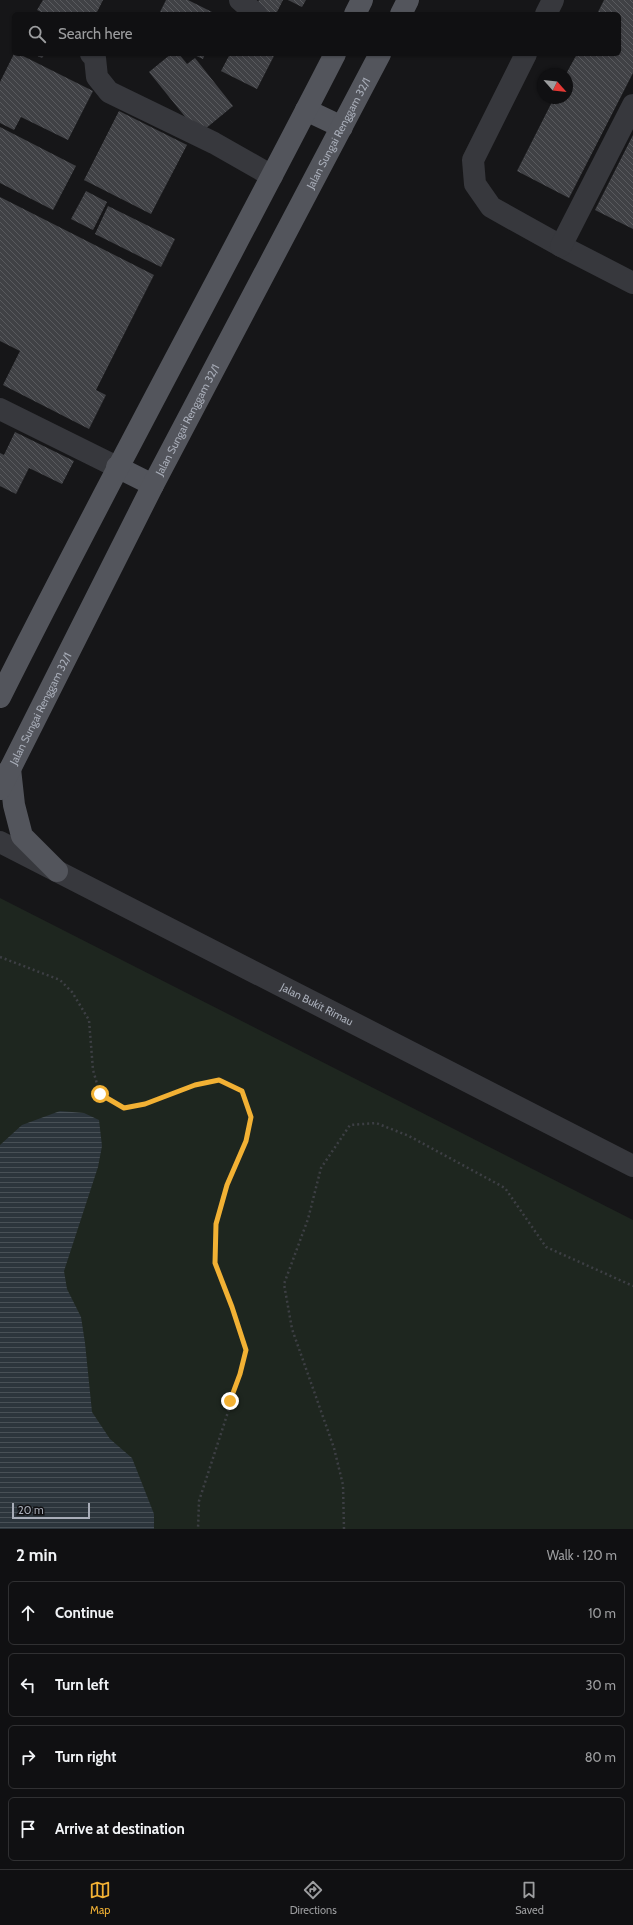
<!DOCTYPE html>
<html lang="en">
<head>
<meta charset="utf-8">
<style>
  :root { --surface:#101012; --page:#1e1e20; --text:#f1f3f6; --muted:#9c9d9f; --line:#303032; --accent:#f2b134 }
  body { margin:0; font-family:Cabin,sans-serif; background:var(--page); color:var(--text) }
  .compass { position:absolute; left:537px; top:68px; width:36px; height:36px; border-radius:50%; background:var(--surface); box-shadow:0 1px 3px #0004; rotate:117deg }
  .scale { position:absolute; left:12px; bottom:10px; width:78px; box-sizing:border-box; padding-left:4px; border:2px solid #a8adb8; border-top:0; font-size:11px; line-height:14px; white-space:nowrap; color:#a8adb8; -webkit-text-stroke:3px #111113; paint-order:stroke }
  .stop { position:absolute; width:12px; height:12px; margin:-9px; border:3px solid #f2b134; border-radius:50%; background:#fff }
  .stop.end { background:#f2b134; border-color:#fff; box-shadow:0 1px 4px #0008 }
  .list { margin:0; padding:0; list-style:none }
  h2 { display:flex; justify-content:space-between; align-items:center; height:52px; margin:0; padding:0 16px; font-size:17px }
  h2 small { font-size:13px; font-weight:400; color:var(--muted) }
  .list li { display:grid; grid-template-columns:26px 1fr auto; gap:12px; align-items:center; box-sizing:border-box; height:64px; margin:0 8px 8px; padding:0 8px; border:1px solid var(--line); border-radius:6px }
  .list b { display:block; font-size:15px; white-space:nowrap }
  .list em { font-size:13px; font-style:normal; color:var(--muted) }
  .icon { flex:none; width:22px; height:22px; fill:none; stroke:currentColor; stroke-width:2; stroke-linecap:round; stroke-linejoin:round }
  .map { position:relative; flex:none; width:633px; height:1529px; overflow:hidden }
  .search { position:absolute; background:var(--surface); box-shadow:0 1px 3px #0004; left:12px; right:12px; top:12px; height:44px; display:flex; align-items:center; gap:10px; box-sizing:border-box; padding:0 14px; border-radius:6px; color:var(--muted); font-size:15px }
  .sheet { height:340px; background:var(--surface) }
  nav { display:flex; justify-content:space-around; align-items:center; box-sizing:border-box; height:56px; border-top:1px solid var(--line); background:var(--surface); font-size:11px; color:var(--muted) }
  nav a { display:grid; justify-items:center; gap:2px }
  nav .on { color:var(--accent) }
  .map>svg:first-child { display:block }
  .green { fill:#1e261f }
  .water { fill:url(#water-rules) }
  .building { fill:url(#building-back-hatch) }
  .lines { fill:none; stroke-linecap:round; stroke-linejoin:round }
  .path { stroke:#3d3f44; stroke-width:2.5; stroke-dasharray:2 3; stroke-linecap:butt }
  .minor { stroke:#37383d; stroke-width:22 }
  .major { stroke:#53555c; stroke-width:22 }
  .route { stroke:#f2b134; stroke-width:5 }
  .labels { text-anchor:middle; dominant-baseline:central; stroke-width:3.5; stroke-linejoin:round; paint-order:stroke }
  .street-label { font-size:11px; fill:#a8adb8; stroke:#111113 }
</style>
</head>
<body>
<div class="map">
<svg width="633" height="1529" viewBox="0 0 633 1529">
  <defs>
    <pattern id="water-rules" width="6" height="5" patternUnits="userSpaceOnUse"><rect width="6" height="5" fill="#2c353c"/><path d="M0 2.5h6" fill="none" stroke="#485056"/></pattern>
    <pattern id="building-back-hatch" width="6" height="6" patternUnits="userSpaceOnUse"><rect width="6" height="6" fill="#404145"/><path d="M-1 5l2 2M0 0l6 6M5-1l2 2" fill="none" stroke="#595a5e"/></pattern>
  </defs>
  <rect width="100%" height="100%" fill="#161618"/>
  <path class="green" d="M0,898L633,1220V1529H0Z"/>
  <path class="water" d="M60,1111L84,1113L99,1120L102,1146L98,1167L64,1271L67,1289L81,1317L85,1343L92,1412L110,1439L132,1458L154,1514V1529H0V1145L22,1125Z"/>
  <path class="building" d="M43,0H103L96,14H45L37,10Z
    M166,0H188L216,14H159Z
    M259,0H283L276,14H262L254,10Z
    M288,0H306L302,7Z
    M604,0H633V73L569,198L517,171L554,98H567L566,74L577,54H619V14H597Z
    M14,54H19L93,91L68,140L21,117L14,130L0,123V82Z
    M33,54H45L42,58Z
    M171,54H179L187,64L195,58L233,106L199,134L149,72Z
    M192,54H205L203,59Z
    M230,54H275L257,89L221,71Z
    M119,111L187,145L151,214L84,180Z
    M0,127L76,166L53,210L0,183Z
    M633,135V229L595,210Z
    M86,191L107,202L93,230L71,219Z
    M0,197L154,275L96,390L106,395L89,429L3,385L20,351L0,341Z
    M108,206L175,239L161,267L95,234Z
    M15,432L74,461L62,484L29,468L16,494L0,486V453L4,455Z"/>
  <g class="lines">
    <path class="path" d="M0,957L60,980L72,992L89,1020L93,1070L100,1094L124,1108L145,1104L195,1085L219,1080L242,1091L251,1117L246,1141L227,1185L216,1224L215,1263L232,1307L245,1350L240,1375L199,1501L198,1529
      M344,1529L343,1485L334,1448L292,1329L284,1284L308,1219L321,1168L350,1125L376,1123L409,1136L505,1188L546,1247L633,1286"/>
    <g class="minor">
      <path d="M240,0L256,14"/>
      <path d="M546,14L553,0"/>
      <path d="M91,54L95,58L97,77L109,92L214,143L272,176"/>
      <path d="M526,54L473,160L475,184L491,207L561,246L633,283"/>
      <path d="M561,246L633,105"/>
      <path d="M0,409L117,467"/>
      <path id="s1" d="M0,842L633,1166"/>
    </g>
    <g class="major">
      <path d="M355,14L362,0"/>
      <path d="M401,14L408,0"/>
      <path d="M306,110L342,127"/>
      <path d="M117,467L153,485"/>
      <path d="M0,697C108,481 225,269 335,54"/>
      <path d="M10,769L14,805L22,836L57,871"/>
      <path id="s2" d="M0,789L153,485L380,54"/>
    </g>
  </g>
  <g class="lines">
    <path class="route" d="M100,1094L124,1108L145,1104L195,1085L219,1080L242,1091L251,1117L246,1141L227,1185L216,1224L215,1263L232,1307L246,1350L240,1374L230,1401"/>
  </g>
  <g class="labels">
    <g class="street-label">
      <text stroke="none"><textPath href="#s2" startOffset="738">Jalan Sungai Renggam 32/1</textPath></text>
      <text stroke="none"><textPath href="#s2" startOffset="414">Jalan Sungai Renggam 32/1</textPath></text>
      <text stroke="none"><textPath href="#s2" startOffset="90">Jalan Sungai Renggam 32/1</textPath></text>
      <text stroke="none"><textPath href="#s1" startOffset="356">Jalan Bukit Rimau</textPath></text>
    </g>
  </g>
</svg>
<svg class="compass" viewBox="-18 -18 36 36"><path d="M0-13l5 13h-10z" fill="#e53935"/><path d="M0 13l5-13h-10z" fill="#9c9d9f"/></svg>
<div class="scale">20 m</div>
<div class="stop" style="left:100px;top:1094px"></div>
<div class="stop end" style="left:230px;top:1401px"></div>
<div class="search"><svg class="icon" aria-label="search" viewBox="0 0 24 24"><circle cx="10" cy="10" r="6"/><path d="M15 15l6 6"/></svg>Search here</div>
</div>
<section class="sheet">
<h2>2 min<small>Walk · 120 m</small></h2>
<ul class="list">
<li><svg class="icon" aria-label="ahead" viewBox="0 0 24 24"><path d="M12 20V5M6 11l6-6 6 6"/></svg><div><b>Continue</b></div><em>10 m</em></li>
<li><svg class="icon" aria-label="left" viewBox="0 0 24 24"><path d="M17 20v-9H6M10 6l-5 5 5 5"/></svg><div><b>Turn left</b></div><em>30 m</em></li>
<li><svg class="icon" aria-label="right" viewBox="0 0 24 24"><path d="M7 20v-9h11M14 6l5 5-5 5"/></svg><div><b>Turn right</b></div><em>80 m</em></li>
<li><svg class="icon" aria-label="arrive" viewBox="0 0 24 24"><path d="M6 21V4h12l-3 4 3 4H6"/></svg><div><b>Arrive at destination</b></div></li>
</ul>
</section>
<nav>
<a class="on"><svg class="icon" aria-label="map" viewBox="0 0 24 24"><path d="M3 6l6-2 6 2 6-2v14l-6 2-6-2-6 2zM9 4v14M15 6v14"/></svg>Map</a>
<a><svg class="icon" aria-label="directions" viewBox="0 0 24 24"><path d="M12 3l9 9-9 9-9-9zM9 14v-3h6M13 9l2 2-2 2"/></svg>Directions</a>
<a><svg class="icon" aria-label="saved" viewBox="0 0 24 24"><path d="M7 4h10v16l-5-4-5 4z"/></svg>Saved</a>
</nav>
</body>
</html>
